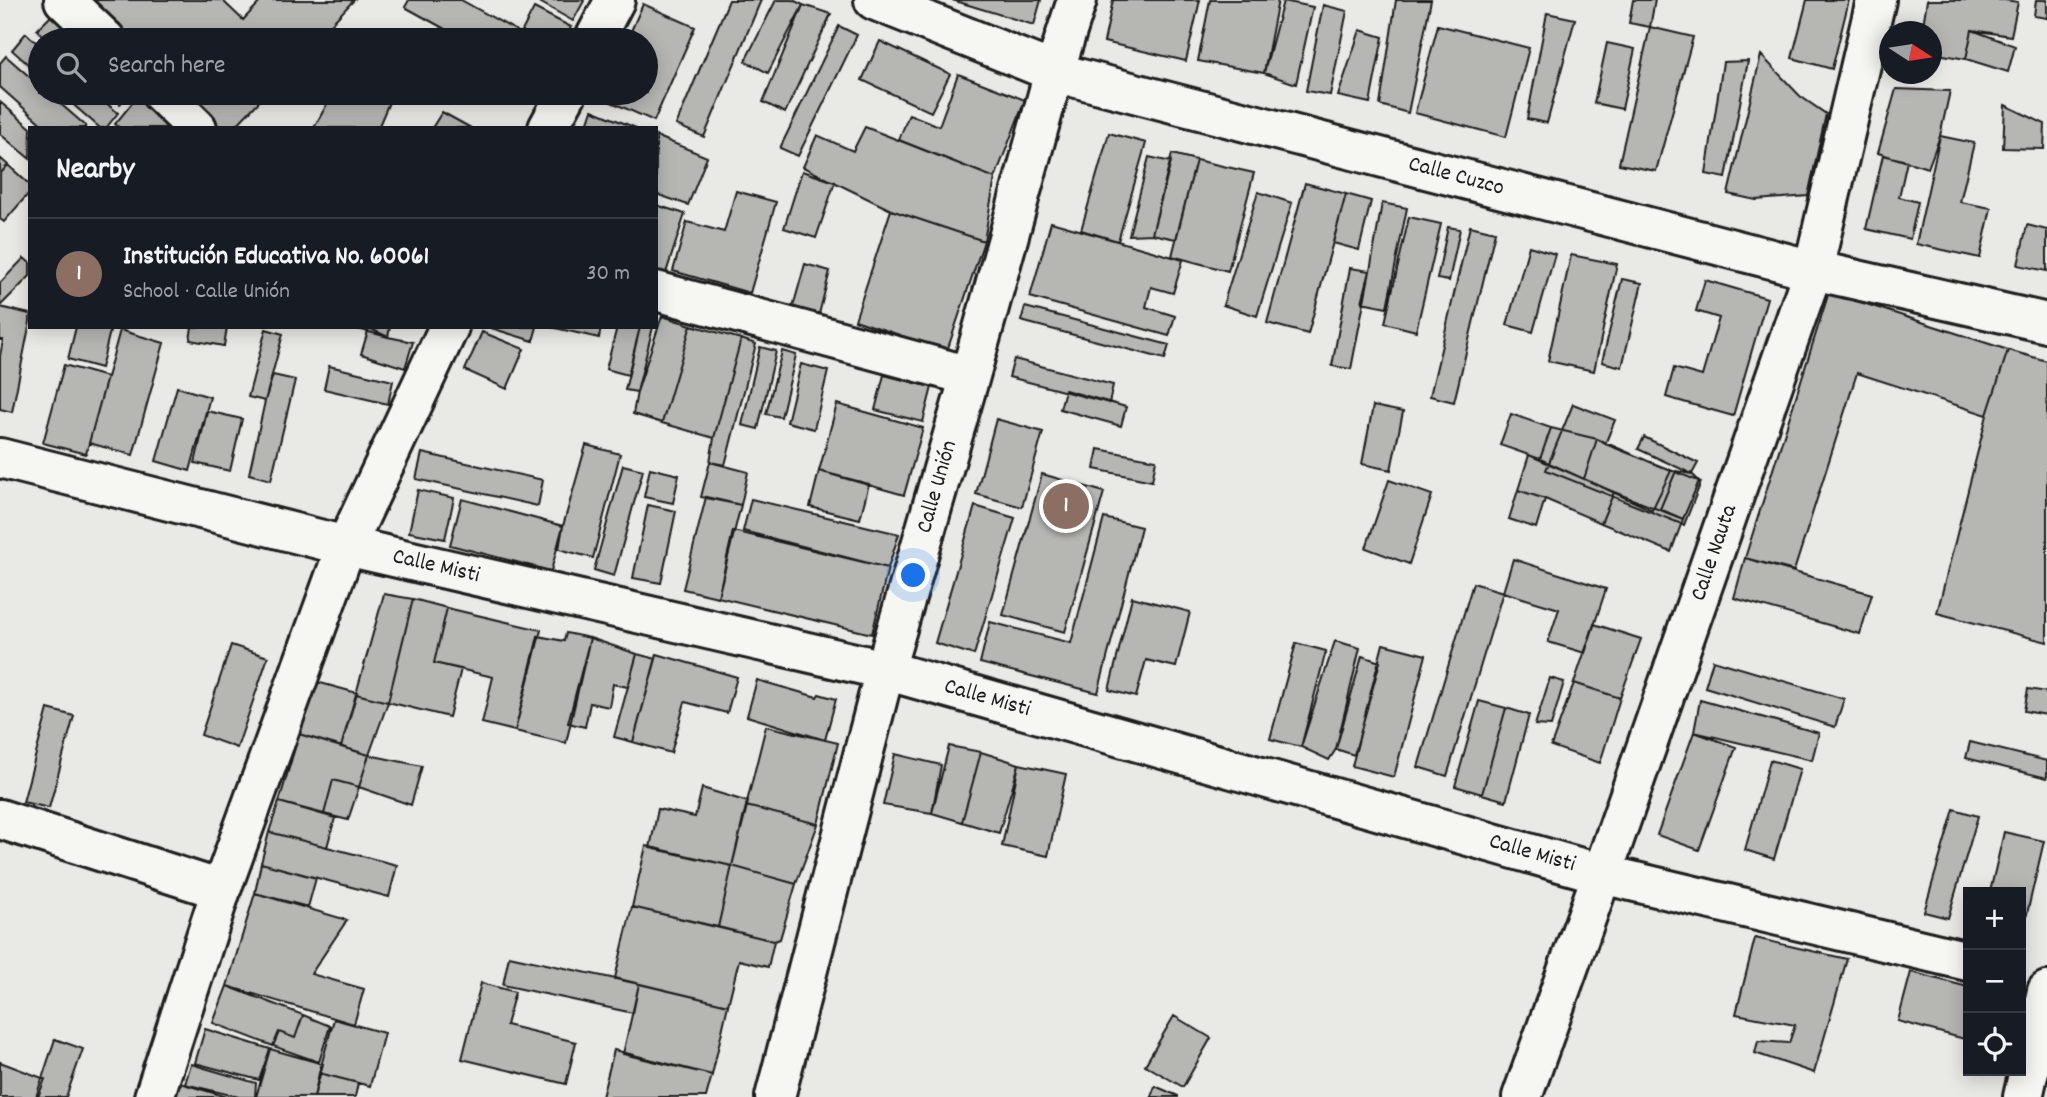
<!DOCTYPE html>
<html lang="en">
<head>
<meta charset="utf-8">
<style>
  :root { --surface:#171b24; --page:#20242c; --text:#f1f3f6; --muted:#9ea1a6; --line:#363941; --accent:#1f6fb2 }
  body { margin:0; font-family:Dekko,sans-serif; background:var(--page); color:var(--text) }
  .controls { position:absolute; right:21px; bottom:21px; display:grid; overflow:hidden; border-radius:0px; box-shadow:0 4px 18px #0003 }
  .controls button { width:63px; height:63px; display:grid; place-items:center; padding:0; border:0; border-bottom:2px solid var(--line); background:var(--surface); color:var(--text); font:35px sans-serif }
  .compass { position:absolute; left:1879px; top:21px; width:63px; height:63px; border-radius:50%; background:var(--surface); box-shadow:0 4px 18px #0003; rotate:102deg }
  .you { position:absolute; left:914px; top:576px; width:24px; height:24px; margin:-18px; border:5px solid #fff; border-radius:50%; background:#1a73e8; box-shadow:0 0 0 10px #1a73e833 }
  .badge { display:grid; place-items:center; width:46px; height:46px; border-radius:50%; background:var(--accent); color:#fff; font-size:23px; font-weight:700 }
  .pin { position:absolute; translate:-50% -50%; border:4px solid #fff; box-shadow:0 2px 7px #0006 }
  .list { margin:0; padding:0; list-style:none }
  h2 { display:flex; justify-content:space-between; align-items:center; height:91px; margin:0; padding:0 28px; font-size:30px }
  h2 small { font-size:23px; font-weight:400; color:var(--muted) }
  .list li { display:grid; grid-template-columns:46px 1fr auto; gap:21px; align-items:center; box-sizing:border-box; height:112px; padding:0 28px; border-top:2px solid var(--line) }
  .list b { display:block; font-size:26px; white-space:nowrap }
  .list p { margin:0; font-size:23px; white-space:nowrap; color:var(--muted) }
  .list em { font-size:23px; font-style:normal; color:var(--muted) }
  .icon { flex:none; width:38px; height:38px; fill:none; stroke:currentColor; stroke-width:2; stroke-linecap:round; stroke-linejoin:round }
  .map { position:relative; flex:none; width:2047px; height:1097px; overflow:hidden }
  .search { position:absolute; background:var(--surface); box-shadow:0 4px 18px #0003; left:28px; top:28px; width:630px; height:77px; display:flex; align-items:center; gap:18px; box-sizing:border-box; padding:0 24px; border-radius:38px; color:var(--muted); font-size:26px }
  .panel { position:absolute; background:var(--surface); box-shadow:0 4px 18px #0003; left:28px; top:126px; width:630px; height:203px; border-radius:0px }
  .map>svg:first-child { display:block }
  .building { fill:#b6b6b3; stroke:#1c1c1c; stroke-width:2 }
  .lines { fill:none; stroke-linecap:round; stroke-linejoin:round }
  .minor-casing { stroke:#1c1c1c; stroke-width:44 }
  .minor { stroke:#f6f6f2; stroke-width:38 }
  .labels { text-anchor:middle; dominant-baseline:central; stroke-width:6; stroke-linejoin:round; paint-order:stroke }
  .street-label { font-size:23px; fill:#1c1c1c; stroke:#f6f6f2 }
</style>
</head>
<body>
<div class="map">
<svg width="2047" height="1097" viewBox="0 0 2047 1097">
  <rect width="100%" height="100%" fill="#e9e9e5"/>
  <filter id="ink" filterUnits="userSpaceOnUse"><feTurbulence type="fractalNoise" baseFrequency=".0143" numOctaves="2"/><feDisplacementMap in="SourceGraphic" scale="14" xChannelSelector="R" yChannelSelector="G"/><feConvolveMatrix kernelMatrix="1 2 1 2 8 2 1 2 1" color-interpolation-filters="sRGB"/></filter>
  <g filter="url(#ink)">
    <path class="building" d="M86,0H222L243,20L262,0H354L316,40H128Z
      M409,0H461L533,40H439L445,29L405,7Z
      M536,0H583L584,1L573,21Z
      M729,0H761L704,137L676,125Z
      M776,0H793L803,5L768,73L745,61Z
      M952,0H1041L1034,25Z
      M1113,0H1200L1186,61L1104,42Z
      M1210,0H1278L1264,73L1198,61Z
      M1396,0H1431L1408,113L1380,105Z
      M1633,0H1655L1650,27L1629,23Z
      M1807,0H1849L1832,69L1792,58Z
      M1927,0H2005L2018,2L2011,36L1972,30L1966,59L1932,53V32H1922Z
      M2036,0H2047V18L2034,16Z
      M1283,1L1313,7L1296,84L1264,73Z
      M643,4L695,27L654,121L602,98L604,93H646V40H627Z
      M803,5L831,14L785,113L763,102Z
      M1323,5L1347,11L1330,95L1306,91Z
      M534,8L571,27L564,40H539L522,31Z
      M1547,13L1575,19L1547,123L1527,119Z
      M53,14L80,40H47L37,30Z
      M1438,25L1529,48L1506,137L1415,113Z
      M839,26L857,35L798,156L780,148Z
      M1650,27L1693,37L1656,171L1619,164Z
      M1360,30L1383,37L1370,103L1338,96Z
      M1972,30L2015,46L2008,72L1966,59Z
      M26,33L40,46V75L12,50Z
      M880,41L950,74L931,112L862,80Z
      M1607,43L1635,49L1622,109L1594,103Z
      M1761,55L1800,96L1826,114L1808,196L1756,200L1728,194Z
      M6,56L40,86V93H48L86,126L85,128H46L0,87V63Z
      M1748,61L1726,178L1706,174L1723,62Z
      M958,74L1025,100L995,178L899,140L909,114L939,126Z
      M1896,89L1950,91L1940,136L1928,168L1878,153Z
      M60,93H94L118,113L106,128H100Z
      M107,93H131L120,104Z
      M182,93H267L234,128H219Z
      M333,93H393L378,128H314Z
      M137,97L172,125L170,128H120L115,124Z
      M0,102L31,128L30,159L0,134Z
      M2005,105L2045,124L2044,149L2003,148Z
      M592,110L636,128H586Z
      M442,112L471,128H432Z
      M865,127L995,178L984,241L891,210L803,167L817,135L853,151Z
      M1109,133L1146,143L1118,241L1081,230Z
      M656,136L707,157L688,205L656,194Z
      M1940,136L1974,143L1960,202L1991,208L1980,258L1916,244Z
      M1172,154L1196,160L1176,239L1152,234Z
      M1883,155L1907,161L1899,197L1918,202L1910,239L1866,229Z
      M1149,157L1171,162L1152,234L1129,235Z
      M0,158L8,165L0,174Z
      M1196,160L1254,173L1228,271L1172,256Z
      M8,165L30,185V192L4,222L0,219V174Z
      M802,171L835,182L816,238L784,228Z
      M1305,183L1346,194L1308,334L1267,323Z
      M736,191L776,202L750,293L673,271L687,222L724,232Z
      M1258,192L1292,203L1257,316L1223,305Z
      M1346,194L1371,201L1359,250L1333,243Z
      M1382,203L1407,208L1387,307L1362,302L1370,271Z
      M656,205L685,214L664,279L656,277Z
      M891,210L984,241L947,351L855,320Z
      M1409,217L1441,224L1416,331L1385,323Z
      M1051,222L1183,260L1173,293L1151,287L1146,307L1175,316L1169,336L1030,297Z
      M2027,225L2047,230V271L2018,265Z
      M1470,226L1495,232L1454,402L1430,396Z
      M1448,227L1460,229L1449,281L1437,279Z
      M1529,246L1555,254L1533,332L1507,325Z
      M1571,255L1617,264L1594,371L1548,361Z
      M24,258L30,263V276L0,306V283Z
      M805,264L830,271L817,322L791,314Z
      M1350,268L1370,271L1351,369L1332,366Z
      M1622,279L1642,283L1622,367L1602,362Z
      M1705,280L1767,298L1733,416L1666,397L1674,368L1702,376L1719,318L1696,311Z
      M1829,292L2008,350L1987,415L1857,373L1794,571L1745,558Z
      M0,307L30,314V322L12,412L0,409V356L3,340H0Z
      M1025,307L1169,345L1165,359L1021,321Z
      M662,316L691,325L662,423L633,414L637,392Z
      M691,325L741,339L714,438L662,423Z
      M76,327H111L101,368L68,359Z
      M192,327H227L224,346L190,340Z
      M350,327H390L388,337Z
      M488,327H537L533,341Z
      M551,327H601L599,338Z
      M617,327H640L628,375L606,369Z
      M640,327H653L637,392L625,390Z
      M369,328L388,337L413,342L405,368L361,354Z
      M266,329L283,334L265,401L248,397Z
      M120,330L164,343L133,455L89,443Z
      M482,332L524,349L507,389L465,370Z
      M741,339L756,344L725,465L710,462L714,438Z
      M760,347L776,351L758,429L742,425Z
      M2008,350L2047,361V642L1937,613L1987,415Z
      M782,351L796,355L781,417L766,414Z
      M1014,359L1113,385L1109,403L1009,377Z
      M801,364L828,371L814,429L787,422Z
      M64,365L107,377L86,454L43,443Z
      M329,366L393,381L388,404L324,389Z
      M273,375L295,380L271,480L249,474L265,401Z
      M884,375L932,387L923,422L875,410Z
      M177,387L210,397L190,471L156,461Z
      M1065,390L1126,407L1121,426L1060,409Z
      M837,404L923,428L904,495L819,471Z
      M1573,404L1615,420L1605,444L1701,482L1684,525L1546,470Z
      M1373,406L1403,412L1391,470L1362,464Z
      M207,411L242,419L230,471L195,463Z
      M1511,414L1551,428L1540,459L1500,445Z
      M996,419L1043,432L1022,507L976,494Z
      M1551,428L1597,439L1584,479L1540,459Z
      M1644,437L1698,463L1692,474L1638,449Z
      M1597,439L1671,471L1652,510L1584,479Z
      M586,445L620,454L593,558L559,549L563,526Z
      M1098,449L1156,460L1152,481L1094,469Z
      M422,453L543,480L538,506L416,479Z
      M1529,455L1614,492L1601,523L1545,499L1518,490Z
      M710,462L748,472L741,505L701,497Z
      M623,465L643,470L614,576L594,570Z
      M650,468L679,475L673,503L644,497Z
      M819,471L869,484L860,519L810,507Z
      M1676,471L1692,474L1699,481L1683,519L1660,509Z
      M1042,474L1104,492L1065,632L1003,615Z
      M1389,480L1432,495L1409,564L1366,548Z
      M418,490L454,498L445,539L409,532Z
      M1518,490L1545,499L1536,528L1509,519Z
      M1614,492L1683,519L1671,552L1601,523Z
      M706,497L741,505L718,597L683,589Z
      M462,499L563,526L551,571L450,545Z
      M751,499L899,534L888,568L743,531Z
      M648,505L676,511L661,583L633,578Z
      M975,506L1015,518L974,655L935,643Z
      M1104,518L1141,527L1098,693L980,663L990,622L1071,643Z
      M733,531L888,568L872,634L718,597Z
      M1745,558L1872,594L1860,634L1734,598Z
      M1513,559L1606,589L1585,653L1548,642L1559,609L1503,592Z
      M1473,583L1503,592L1447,776L1418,767Z
      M384,594L413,599L388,702L356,694Z
      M1132,597L1190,612L1176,667L1146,660L1136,697L1109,690Z
      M413,599L447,608L434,663L461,669L449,717L388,702Z
      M447,608L541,630L515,731L482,723L493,677L434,663Z
      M1594,624L1641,639L1620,698L1574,683Z
      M566,633L590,638L566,743L515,731L538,636L564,641Z
      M590,638L637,654L628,687L613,684L609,707L590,703L585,727L568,723Z
      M1335,641L1360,648L1336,749L1329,760L1301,747Z
      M1296,643L1326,651L1301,747L1270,739Z
      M1383,644L1426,655L1394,777L1352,766Z
      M231,645L268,657L237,748L201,735Z
      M637,654L656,659L633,742L614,737Z
      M657,654L737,677L727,713L685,702L671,753L633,742Z
      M1362,656L1380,662L1354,755L1336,749Z
      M1713,660L1844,699L1835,727L1705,687Z
      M1550,678L1564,682L1551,726L1535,725Z
      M757,680L817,697L819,694L836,699L825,740L747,716Z
      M313,681L357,693L341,747L299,734Z
      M1574,683L1620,698L1600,763L1551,746Z
      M2028,689L2047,692V715L2024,711Z
      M356,694L388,702L369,755L341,747Z
      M1700,700L1819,733L1812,760L1694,732Z
      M1479,701L1506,708L1482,794L1455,786Z
      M1506,708L1529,715L1506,801L1482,794Z
      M48,709L74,716L49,808L23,802Z
      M766,726L838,743L818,824L746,806Z
      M1694,732L1736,747L1699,850L1657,835Z
      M299,734L369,755L359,787L333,780L324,814L279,802Z
      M1970,742L2047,761V778L1966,758Z
      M949,746L981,752L962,822L932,813Z
      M981,752L1019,764L999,833L962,822Z
      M895,754L941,765L932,813L883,805Z
      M369,755L422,766L411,805L359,787Z
      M1770,760L1800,769L1774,859L1745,850Z
      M1019,764L1066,774L1048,856L1002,846Z
      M333,780L359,787L348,820L324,814Z
      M702,788L748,802L732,866L650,848L658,809L695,817Z
      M279,802L335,818L327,847L269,832Z
      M746,806L818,824L796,884L732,866Z
      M1954,809L1978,816L1948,918L1924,912Z
      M269,832L397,865L389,897L261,863Z
      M2004,832L2044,841L2023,931H2021V892H1990Z
      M646,846L732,866L718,927L632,907Z
      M261,863L316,878L308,907L255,893Z
      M732,866L796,884L780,939L774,941L718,927Z
      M255,893L347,920L311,974L364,989L354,1024L227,986Z
      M632,907L774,941L768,967L739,960L728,1005L615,978Z
      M1755,938L1847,959L1814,1073L1755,1053L1758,1041L1789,1043L1795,1025L1736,1014Z
      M509,956L639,984L633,1013L503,985Z
      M1911,972L1968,987V1040L1898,1021Z
      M481,983L515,992L506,1025L576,1042L566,1084L462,1059Z
      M639,984L728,1005L712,1075L623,1054Z
      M227,986L303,1015L295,1038L279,1032L273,1046L213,1023Z
      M303,1015L330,1026L319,1062L273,1046L279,1032L295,1038Z
      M1174,1016L1211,1038L1183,1087L1145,1065Z
      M334,1019L384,1033L370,1086L319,1073Z
      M205,1029L270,1049L259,1080L195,1063Z
      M55,1039L83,1049L66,1097H36Z
      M270,1049L323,1064L314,1097H256Z
      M614,1050L712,1075L706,1097H602Z
      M0,1062L45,1079L38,1097H0Z
      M191,1064L256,1083L255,1097H239L185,1084Z
      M319,1073L358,1083L355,1097H314Z
      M180,1083L227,1097H176Z
      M1155,1086L1178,1096V1097H1151Z"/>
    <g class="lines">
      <g class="minor-casing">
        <path id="minor" d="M64,0L106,40
          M874,0L1054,72L1813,270L2047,323
          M594,40L615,0
          M161,93L197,128
          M548,128L567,93
          M656,291L970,376
          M0,458L346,546L885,670L1602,874L1968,961
          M0,819L221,890
          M154,1097L221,890L346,546L449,327
          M775,1097L885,670L970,376L1054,72L1077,0
          M1522,1097L1602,874L1813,270L1876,0
          M2023,1097L2047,991"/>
      </g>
      <use href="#minor" class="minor"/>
    </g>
  </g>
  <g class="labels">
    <g class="street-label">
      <text transform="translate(1456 177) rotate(15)">Calle Cuzco</text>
      <text transform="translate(938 487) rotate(-74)">Calle Unión</text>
      <text transform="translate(1715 553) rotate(-71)">Calle Nauta</text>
      <text transform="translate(436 567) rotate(13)">Calle Misti</text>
      <text transform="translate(987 699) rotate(16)">Calle Misti</text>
      <text transform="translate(1532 854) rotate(16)">Calle Misti</text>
    </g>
  </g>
</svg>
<div class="controls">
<button>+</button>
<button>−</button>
<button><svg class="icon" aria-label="locate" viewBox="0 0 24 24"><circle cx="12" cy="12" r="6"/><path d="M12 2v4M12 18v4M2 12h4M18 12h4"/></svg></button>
</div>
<svg class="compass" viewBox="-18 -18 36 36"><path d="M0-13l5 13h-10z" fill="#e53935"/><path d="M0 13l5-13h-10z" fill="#9ea1a6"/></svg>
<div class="you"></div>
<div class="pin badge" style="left:1066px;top:506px;background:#8d6e63">1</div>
<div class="search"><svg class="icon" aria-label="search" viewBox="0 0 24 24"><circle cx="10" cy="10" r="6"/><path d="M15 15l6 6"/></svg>Search here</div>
<section class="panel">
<h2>Nearby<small></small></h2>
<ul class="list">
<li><span class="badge" style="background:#8d6e63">1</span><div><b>Institución Educativa No. 60061</b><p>School · Calle Unión</p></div><em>30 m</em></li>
</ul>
</section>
</div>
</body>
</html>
